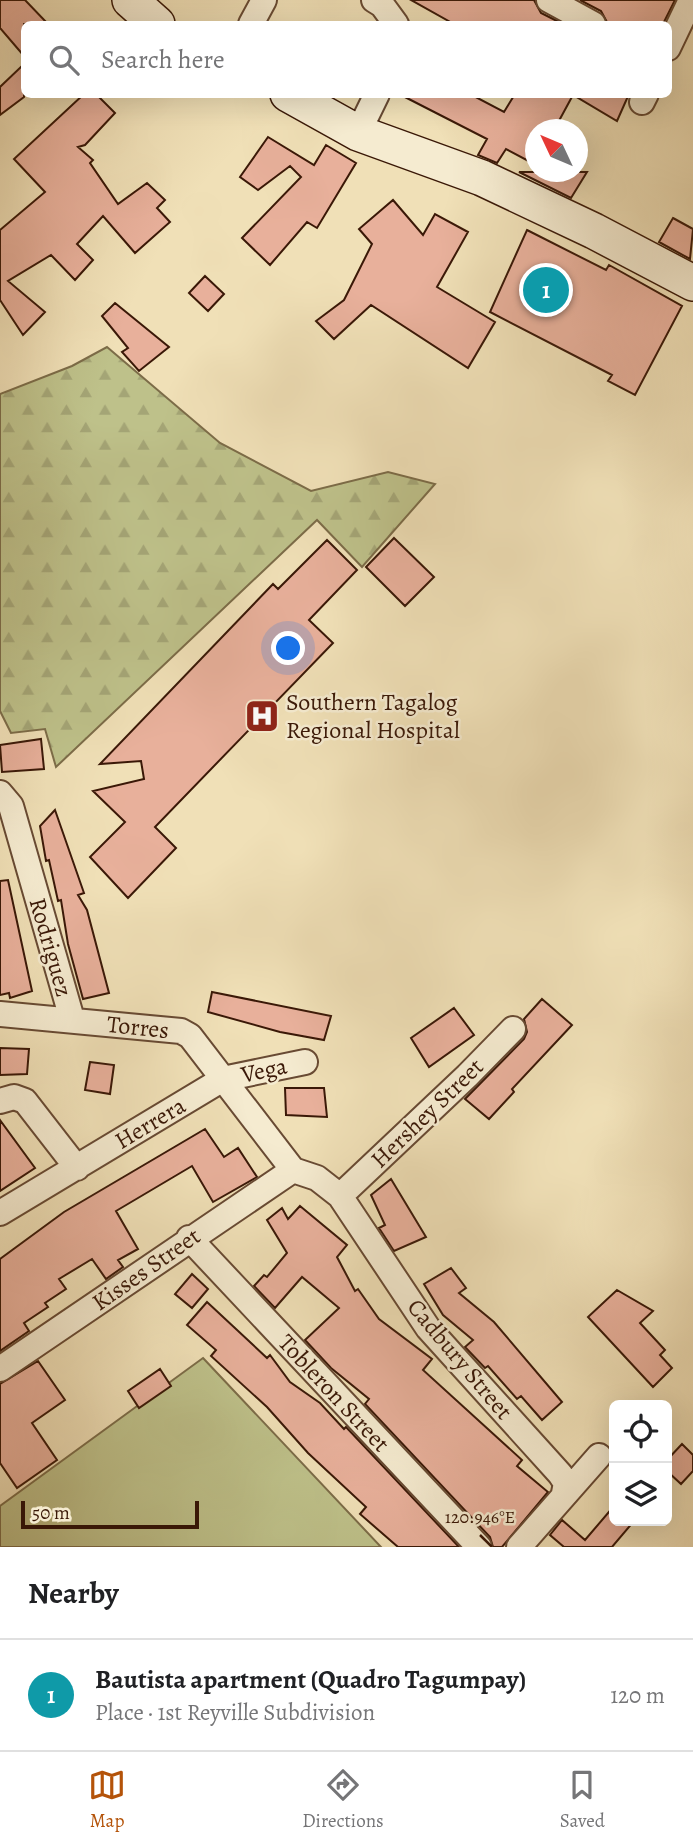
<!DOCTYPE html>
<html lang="en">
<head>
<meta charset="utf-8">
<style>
  :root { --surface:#fff; --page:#f2f2f2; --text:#202124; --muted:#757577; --line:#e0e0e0; --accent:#b45309 }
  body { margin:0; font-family:Alegreya,serif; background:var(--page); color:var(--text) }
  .controls { position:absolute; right:21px; bottom:21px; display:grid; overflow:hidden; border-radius:10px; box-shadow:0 7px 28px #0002 }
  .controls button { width:63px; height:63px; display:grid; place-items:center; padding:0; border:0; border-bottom:2px solid var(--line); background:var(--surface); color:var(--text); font:35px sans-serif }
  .compass { position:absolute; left:525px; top:119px; width:63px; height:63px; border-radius:50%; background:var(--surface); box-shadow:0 7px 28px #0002; rotate:314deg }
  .scale { position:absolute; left:21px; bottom:18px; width:178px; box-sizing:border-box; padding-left:7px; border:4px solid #3a1807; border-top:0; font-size:19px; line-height:24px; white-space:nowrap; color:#3a1807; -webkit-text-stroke:5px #f5ebd0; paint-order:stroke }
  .you { position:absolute; left:289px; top:649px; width:24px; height:24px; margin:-18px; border:5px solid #fff; border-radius:50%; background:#1a73e8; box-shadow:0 0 0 10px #1a73e833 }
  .badge { display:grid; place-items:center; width:46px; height:46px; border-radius:50%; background:var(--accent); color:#fff; font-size:23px; font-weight:700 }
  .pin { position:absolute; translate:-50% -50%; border:4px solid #fff; box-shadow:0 2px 7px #0006 }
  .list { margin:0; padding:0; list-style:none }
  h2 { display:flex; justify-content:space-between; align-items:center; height:91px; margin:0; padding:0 28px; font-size:30px }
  h2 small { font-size:23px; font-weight:400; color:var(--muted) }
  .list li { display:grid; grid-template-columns:46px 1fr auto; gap:21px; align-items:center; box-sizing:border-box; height:112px; padding:0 28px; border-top:2px solid var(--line) }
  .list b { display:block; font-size:26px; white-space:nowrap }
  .list p { margin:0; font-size:23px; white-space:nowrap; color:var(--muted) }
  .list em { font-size:23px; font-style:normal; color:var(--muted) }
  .icon { flex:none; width:38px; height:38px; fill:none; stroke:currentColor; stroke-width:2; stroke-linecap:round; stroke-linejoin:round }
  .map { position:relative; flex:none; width:693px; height:1547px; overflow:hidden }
  .search { position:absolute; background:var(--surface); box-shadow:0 7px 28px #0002; left:21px; right:21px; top:21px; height:77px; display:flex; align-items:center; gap:18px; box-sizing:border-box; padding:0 24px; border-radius:10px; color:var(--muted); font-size:26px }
  .sheet { height:203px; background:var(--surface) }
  nav { display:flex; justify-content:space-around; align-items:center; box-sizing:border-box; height:98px; border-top:2px solid var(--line); background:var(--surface); font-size:19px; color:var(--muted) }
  nav a { display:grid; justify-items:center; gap:4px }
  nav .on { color:var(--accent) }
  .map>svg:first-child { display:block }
  .green { fill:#bec18a; stroke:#7c6c48; stroke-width:2 }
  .forest { fill:url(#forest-firs); stroke:#7c6c48; stroke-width:2 }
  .building { fill:#e8b09b; stroke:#3a1807; stroke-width:2 }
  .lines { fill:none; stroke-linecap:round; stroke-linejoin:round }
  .street-casing { stroke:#684a33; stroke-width:28 }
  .secondary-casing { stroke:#3a1807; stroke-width:38 }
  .street { stroke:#f5ebd0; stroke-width:24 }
  .secondary { stroke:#f5ebd0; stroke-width:35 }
  .ticks { fill:none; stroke:#3a1807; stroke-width:2.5 }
  .labels { text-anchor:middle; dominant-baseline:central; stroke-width:5; stroke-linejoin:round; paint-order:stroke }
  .poi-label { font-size:24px; fill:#3a1807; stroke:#f5ebd0; text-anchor:start }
  .street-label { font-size:24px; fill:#3a1807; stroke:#f5ebd0 }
  .ticks-label { font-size:18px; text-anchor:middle; fill:#3a1807; stroke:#f5ebd0; stroke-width:5; stroke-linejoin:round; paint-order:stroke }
</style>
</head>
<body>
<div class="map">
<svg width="693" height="1547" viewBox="0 0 693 1547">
  <defs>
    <pattern id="forest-firs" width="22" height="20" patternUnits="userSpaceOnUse" patternTransform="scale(1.75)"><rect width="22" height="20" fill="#bec18a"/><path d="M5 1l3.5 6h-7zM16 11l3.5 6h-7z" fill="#a4a576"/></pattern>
  </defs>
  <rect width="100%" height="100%" fill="#f0e0b7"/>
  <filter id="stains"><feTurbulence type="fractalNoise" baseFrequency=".00286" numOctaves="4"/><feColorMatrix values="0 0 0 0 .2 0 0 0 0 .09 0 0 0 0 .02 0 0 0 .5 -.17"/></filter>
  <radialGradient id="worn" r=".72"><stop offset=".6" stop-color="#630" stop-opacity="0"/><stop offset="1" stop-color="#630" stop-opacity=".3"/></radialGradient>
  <path class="green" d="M203,1358L381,1547H0V1506Z"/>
  <path class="forest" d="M107,347L220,443L311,491L388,472L435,484L362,567L317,520L56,767L45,729L11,733L0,711V394L72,366Z"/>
  <path class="building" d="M0,0H25L48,24H24V56L0,28Z
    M411,0H534L541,13L563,24H454Z
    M580,0H675L663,24H608L601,11Z
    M24,64V97L0,115V87Z
    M84,94H96L115,113L85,145L78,147L93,160L90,163L118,204L147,183L165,200L157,208L170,222L135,253L103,216L77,244L93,260L75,280L51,255L8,281L45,312L23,335L0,300V230L45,192L14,159Z
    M399,94H470L504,112L515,94H629L617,121L573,95L554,130H536V165L506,149L497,163L478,155L487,139Z
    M268,137L314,165L326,145L356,163L317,228L307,222L270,265L242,238L301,177L290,166L258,190L240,177Z
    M519,172H587L571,198Z
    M393,200L423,235L435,214L468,232L437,287L495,322L468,368L371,305L334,339L316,321L344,300L372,244L359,229Z
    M673,218L693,229L690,259L659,242Z
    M527,230L606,270L609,265L682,306L635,395L608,381L612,375L490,312Z
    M205,276L224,294L208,311L189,293Z
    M115,303L169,347L139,371L122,352L128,348L102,316Z
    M394,538L434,577L405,606L366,567Z
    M327,540L357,570L309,620L333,643L155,827L176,848L128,898L90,857L125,822L93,791L144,779L141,761L100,764L273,584L278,589Z
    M41,739L44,769L2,772L0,745Z
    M55,810L84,893L78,895L87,910L109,993L83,999L68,944L61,900L58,901L49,860L46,861L40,826Z
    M8,880L32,991L10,998L9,993L0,995V881Z
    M212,992L331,1016L324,1040L280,1032L208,1012Z
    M542,999L572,1025L512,1089L514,1092L489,1119L465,1099L524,1039L527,1032L524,1019Z
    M454,1008L474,1035L429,1067L411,1038Z
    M0,1048L29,1049L27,1074L0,1075Z
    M90,1062L114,1065L110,1094L85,1090Z
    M285,1088H324L327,1117L286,1115Z
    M0,1120L35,1168L0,1191Z
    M205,1129L224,1157L238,1148L257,1177L213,1202L192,1166L116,1211L138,1249L118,1260L123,1267L106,1279L92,1259L59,1279L66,1289L45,1303L48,1307L24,1323L29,1331L0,1351V1259L64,1212Z
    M391,1179L426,1237L394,1251L379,1228L385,1225L371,1195Z
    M300,1206L347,1245L337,1257L355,1291L358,1289L379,1319L432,1359L423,1370L522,1460L517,1466L548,1492L502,1547H493L490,1537L365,1404L369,1399L331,1368L305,1340L339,1308L302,1277L275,1308L254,1286L264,1275L267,1277L287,1253L267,1220L282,1208L288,1219Z
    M451,1268L466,1288L459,1293L494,1322L562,1402L542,1420L521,1396L517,1399L488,1366L485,1368L465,1347L473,1340L443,1315L424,1284Z
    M192,1274L208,1289L192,1308L175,1294Z
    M617,1290L653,1311L640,1323L665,1350L660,1355L672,1368L653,1387L588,1317Z
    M207,1302L267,1358L270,1355L290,1382L320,1403L344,1429L346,1427L459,1547H398L360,1514L366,1507L308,1453L267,1407L211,1356L216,1350L187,1325Z
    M38,1361L65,1400L32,1423L57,1460L17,1488L0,1463V1384Z
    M160,1369L171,1386L139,1408L128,1391Z
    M682,1444L693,1455V1471L681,1484L667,1471V1460Z
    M614,1506V1521H634L612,1547H564L550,1535L562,1520L585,1540Z"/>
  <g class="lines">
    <g class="street-casing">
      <path id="street" d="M374,0L382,5L396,24
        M549,0L593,24
        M251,24L264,0
        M668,48L691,0
        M642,102L646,94
        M358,133L377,94
        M0,793L11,806L72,1019
        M0,1014L181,1031L190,1036L293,1170
        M0,1101L14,1097L25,1101L77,1168
        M293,1170L317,1178L340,1196L428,1328L560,1474L566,1483L564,1493
        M340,1196L467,1076L513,1029
        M0,1213L223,1079L305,1062
        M189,1238L479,1547
        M0,1369L293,1170
        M519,1547L599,1456"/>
    </g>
    <g class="secondary-casing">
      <path id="secondary" d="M130,0L157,24
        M288,94L358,133L482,178L594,231L693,283"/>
    </g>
    <use href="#street" class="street"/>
    <use href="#secondary" class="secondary"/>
  </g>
  <path class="ticks" d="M480,1535L492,1547"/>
  <defs>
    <g id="hospital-square" transform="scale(1.75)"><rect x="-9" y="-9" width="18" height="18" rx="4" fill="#8f2418" stroke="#f5ebd0"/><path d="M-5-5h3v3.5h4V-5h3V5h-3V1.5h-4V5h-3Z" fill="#fff"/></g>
  </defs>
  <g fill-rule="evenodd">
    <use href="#hospital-square" x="262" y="716"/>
  </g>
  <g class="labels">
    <g class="poi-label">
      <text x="286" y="702">Southern Tagalog<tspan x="286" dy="28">Regional Hospital</tspan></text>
    </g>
    <g class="street-label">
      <text transform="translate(51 947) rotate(74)">Rodriguez</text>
      <text transform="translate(138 1027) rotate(6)">Torres</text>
      <text transform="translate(264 1070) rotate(-12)">Vega</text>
      <text transform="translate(427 1113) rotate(-44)">Hershey Street</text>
      <text transform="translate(150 1123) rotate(-31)">Herrera</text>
      <text transform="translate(146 1269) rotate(-35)">Kisses Street</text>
      <text transform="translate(460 1359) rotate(50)">Cadbury Street</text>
      <text transform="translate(334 1393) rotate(47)">Tobleron Street</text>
    </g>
  </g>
  <g class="ticks-label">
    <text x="480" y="1523">120.946°E</text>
  </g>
  <rect width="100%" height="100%" filter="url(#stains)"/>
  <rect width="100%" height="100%" fill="url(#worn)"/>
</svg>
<div class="controls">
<button><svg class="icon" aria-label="locate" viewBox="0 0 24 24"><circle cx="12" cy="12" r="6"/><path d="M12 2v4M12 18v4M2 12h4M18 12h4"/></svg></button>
<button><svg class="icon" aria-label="layers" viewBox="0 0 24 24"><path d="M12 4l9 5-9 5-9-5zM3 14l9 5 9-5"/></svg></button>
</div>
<svg class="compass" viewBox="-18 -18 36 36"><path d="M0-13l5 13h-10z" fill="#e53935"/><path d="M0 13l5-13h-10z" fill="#757577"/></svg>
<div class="scale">50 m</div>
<div class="you"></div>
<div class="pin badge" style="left:546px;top:290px;background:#0f9aa8">1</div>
<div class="search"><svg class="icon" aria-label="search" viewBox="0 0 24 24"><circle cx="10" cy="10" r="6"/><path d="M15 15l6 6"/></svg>Search here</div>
</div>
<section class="sheet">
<h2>Nearby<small></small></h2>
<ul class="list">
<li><span class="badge" style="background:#0f9aa8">1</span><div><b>Bautista apartment (Quadro Tagumpay)</b><p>Place · 1st Reyville Subdivision</p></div><em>120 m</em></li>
</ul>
</section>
<nav>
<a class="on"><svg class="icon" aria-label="map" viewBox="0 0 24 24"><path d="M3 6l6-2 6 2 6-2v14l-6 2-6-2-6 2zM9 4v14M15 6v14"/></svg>Map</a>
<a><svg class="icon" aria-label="directions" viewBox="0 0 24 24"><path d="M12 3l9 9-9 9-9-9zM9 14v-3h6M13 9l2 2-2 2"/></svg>Directions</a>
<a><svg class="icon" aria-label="saved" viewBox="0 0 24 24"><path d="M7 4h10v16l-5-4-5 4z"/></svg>Saved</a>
</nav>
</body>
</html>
